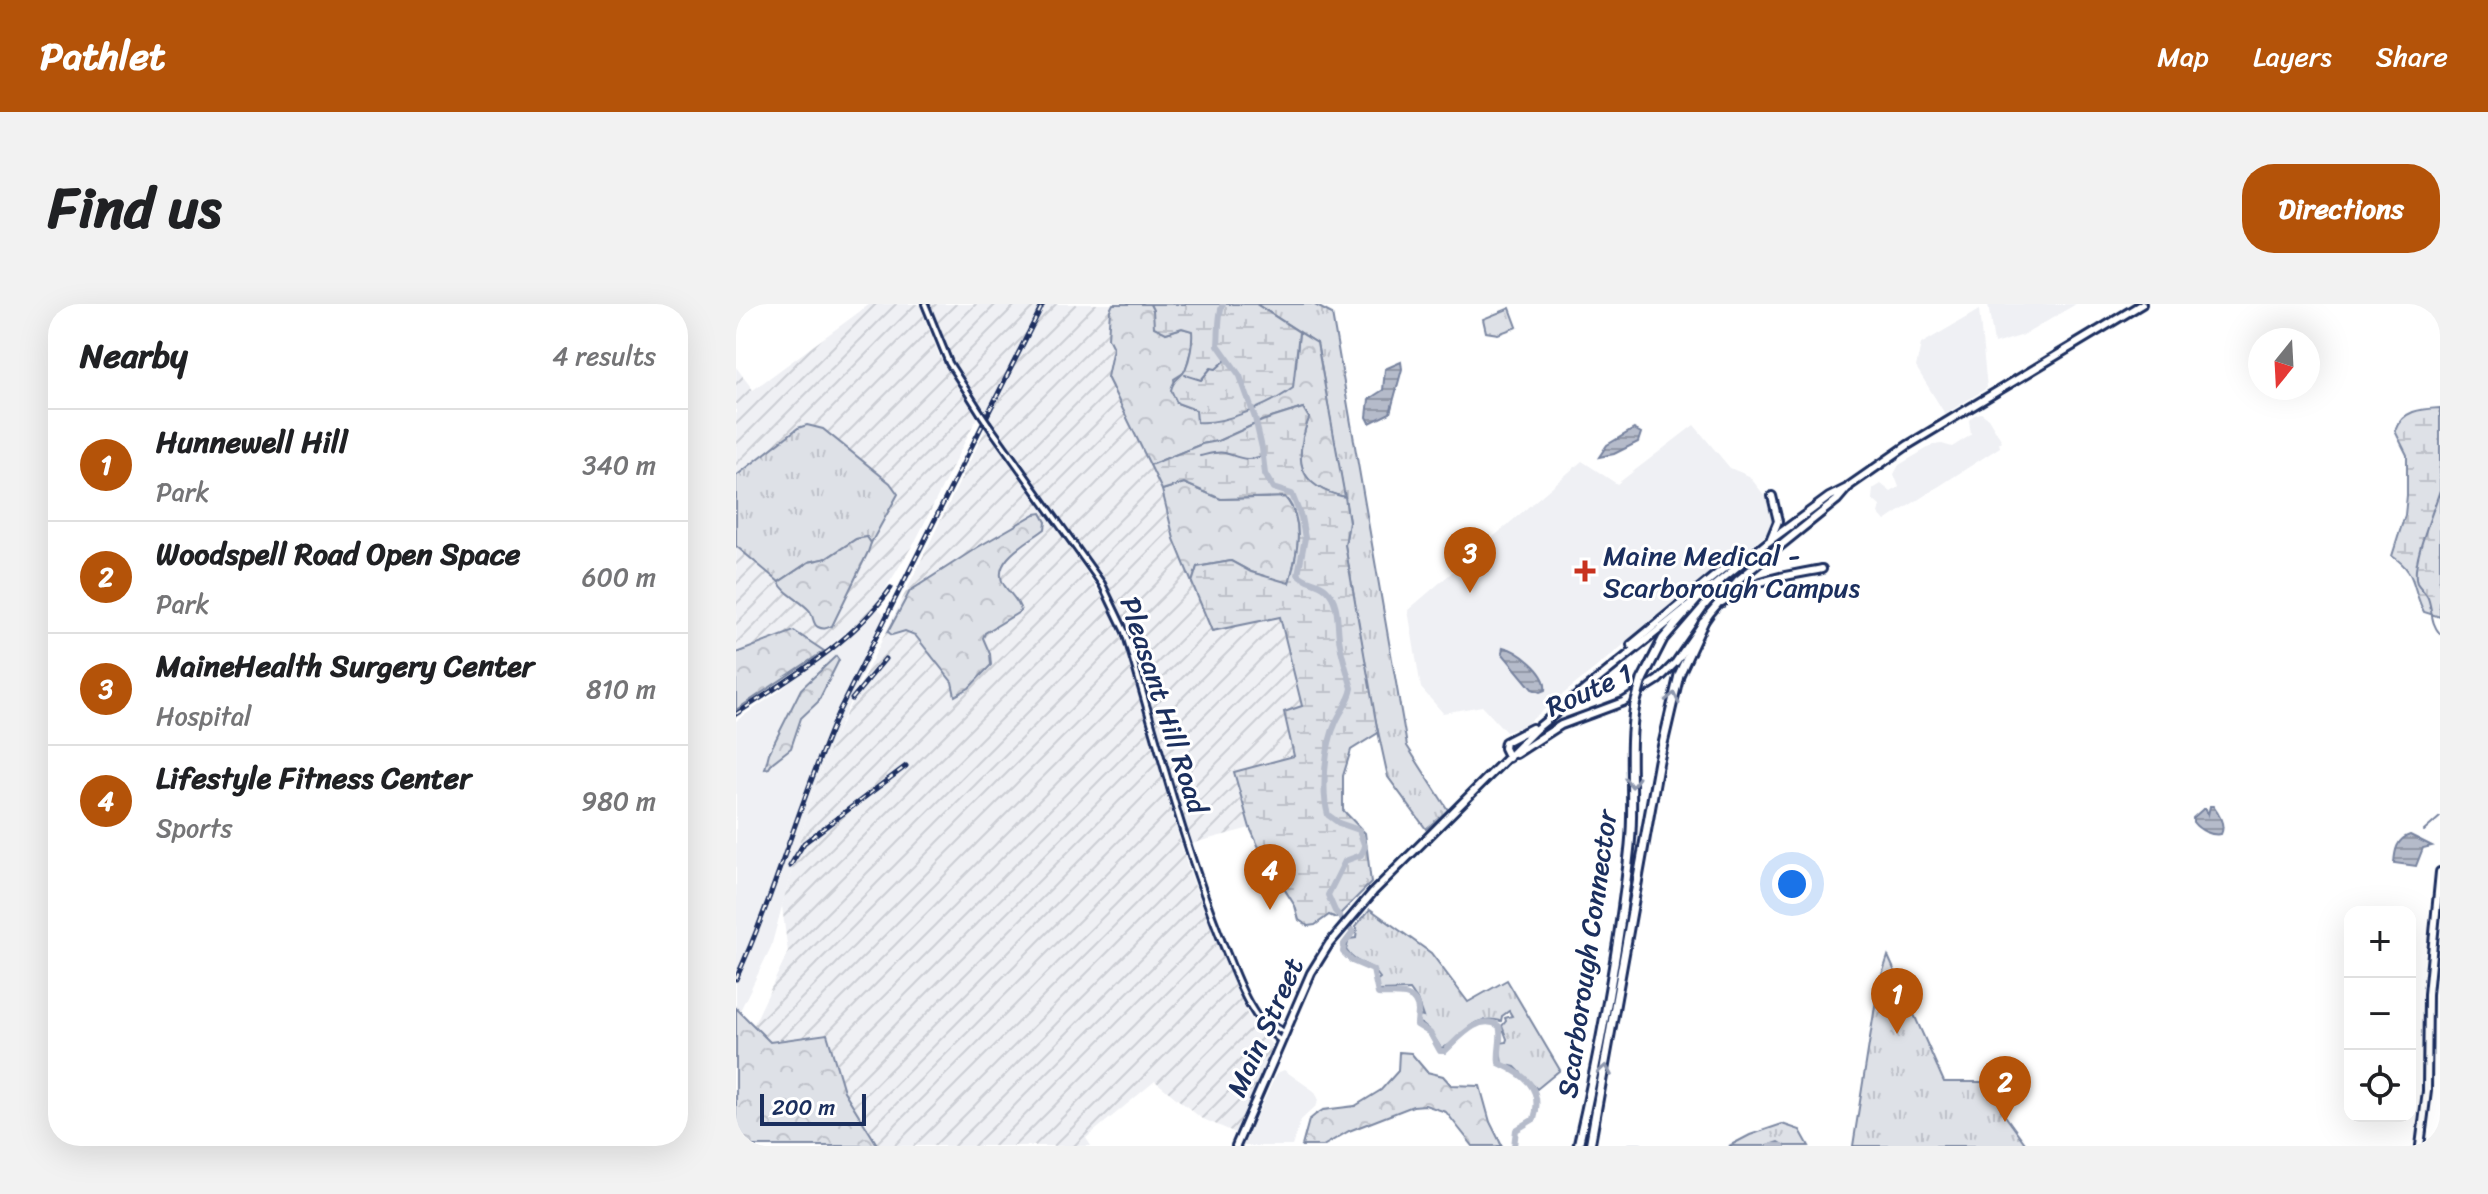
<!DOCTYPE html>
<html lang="en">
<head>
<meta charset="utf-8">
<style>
  :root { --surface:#fff; --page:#f2f2f2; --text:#202124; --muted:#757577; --line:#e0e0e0; --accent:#b45309 }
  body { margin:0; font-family:Sriracha,sans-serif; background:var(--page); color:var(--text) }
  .controls { position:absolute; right:24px; bottom:24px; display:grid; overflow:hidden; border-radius:16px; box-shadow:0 8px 32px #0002 }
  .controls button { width:72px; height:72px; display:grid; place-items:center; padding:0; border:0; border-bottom:2px solid var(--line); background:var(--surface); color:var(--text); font:40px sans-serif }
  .compass { position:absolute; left:1512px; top:24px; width:72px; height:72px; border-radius:50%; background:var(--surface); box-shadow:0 8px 32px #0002; rotate:198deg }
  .scale { position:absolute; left:24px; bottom:20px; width:106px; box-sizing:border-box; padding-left:8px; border:4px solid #1b2f5e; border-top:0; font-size:22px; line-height:28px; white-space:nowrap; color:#1b2f5e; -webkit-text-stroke:6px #fff; paint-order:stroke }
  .you { position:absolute; left:1056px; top:580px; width:28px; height:28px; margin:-20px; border:6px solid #fff; border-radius:50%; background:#1a73e8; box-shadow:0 0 0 12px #1a73e833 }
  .badge { display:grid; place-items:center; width:52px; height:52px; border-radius:50%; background:var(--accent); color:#fff; font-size:26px; font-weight:700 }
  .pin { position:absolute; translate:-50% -66px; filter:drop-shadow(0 2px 4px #0008) }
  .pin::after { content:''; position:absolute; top:42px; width:28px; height:24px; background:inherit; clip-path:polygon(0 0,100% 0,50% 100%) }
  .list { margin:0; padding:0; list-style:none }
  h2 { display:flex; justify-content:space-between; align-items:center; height:104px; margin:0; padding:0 32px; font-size:34px }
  h2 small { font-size:26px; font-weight:400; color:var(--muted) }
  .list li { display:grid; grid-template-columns:52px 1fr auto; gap:24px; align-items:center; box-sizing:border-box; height:112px; padding:0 32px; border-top:2px solid var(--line) }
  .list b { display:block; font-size:30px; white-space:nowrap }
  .list p { margin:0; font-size:26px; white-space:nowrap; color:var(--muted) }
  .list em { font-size:26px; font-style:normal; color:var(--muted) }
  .icon { flex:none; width:44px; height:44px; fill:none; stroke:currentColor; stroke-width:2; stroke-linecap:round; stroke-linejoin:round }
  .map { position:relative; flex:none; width:1704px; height:842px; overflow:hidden; border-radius:32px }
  header { display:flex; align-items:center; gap:48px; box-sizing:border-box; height:112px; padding:0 40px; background:var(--accent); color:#fff }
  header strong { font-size:38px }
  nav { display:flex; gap:44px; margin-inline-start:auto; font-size:28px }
  .intro { display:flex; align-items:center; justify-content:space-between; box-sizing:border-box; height:192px; padding:0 48px }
  h1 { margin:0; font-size:56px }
  .button { padding:20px 36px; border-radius:32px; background:var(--accent); color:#fff; font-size:28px; font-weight:700 }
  main { display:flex; gap:48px; padding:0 48px }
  aside { flex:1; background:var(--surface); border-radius:32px; box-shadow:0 8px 32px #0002 }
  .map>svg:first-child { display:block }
  .built { fill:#eff0f4 }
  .industrial { fill:url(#industrial-furrows) }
  .grass { fill:url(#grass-tufts); stroke:#7c88a2; stroke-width:2 }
  .forest { fill:url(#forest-crowns); stroke:#7c88a2; stroke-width:2 }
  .wetland { fill:url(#wetland-marsh); stroke:#7c88a2; stroke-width:2 }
  .water { fill:url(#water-rules); stroke:#77839f; stroke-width:2 }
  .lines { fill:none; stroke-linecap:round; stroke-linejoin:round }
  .stream { stroke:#77839f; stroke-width:2 }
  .river { stroke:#b5bbca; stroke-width:6 }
  .minor-casing { stroke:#1b2f5e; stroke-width:10 }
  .major-casing { stroke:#1b2f5e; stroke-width:12 }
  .highway-casing { stroke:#1b2f5e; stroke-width:13 }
  .minor { stroke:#fff; stroke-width:4 }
  .major { stroke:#fff; stroke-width:6 }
  .highway { stroke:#fff; stroke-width:7 }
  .rail-casing { stroke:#1b2f5e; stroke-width:5 }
  .rail { stroke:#fff; stroke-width:2; stroke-dasharray:6; stroke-linecap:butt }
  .minor-bridge-casing { stroke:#1b2f5e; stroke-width:10; stroke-linecap:butt }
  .highway-bridge-casing { stroke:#1b2f5e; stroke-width:13; stroke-linecap:butt }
  .minor-bridge { stroke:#fff; stroke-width:4 }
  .highway-bridge { stroke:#fff; stroke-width:7 }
  .oneway { stroke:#8d97ae }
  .poi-dot { fill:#c8321e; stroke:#fff; stroke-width:3 }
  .labels { text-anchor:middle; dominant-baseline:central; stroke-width:6; stroke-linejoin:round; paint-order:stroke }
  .poi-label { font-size:28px; fill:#1b2f5e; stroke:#fff; text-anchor:start }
  .street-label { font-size:28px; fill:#1b2f5e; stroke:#fff }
</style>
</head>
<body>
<header>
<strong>Pathlet</strong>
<nav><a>Map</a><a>Layers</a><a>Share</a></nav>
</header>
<div class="intro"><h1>Find us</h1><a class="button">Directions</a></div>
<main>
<aside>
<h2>Nearby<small>4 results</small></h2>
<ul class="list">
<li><span class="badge">1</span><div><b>Hunnewell Hill</b><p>Park</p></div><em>340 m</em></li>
<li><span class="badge">2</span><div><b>Woodspell Road Open Space</b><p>Park</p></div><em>600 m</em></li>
<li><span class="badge">3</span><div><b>MaineHealth Surgery Center</b><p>Hospital</p></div><em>810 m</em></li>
<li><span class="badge">4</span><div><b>Lifestyle Fitness Center</b><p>Sports</p></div><em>980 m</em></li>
</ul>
</aside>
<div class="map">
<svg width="1704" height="842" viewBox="0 0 1704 842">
  <defs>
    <pattern id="industrial-furrows" width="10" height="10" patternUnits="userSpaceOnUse" patternTransform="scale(2)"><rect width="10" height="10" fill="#eff0f4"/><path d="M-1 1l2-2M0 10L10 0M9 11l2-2" fill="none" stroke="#ccced4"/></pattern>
    <pattern id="grass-tufts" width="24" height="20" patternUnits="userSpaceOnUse" patternTransform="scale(2)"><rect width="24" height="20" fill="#dee1e7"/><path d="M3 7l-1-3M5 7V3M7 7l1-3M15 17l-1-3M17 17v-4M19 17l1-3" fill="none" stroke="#bec1c9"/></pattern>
    <pattern id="forest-crowns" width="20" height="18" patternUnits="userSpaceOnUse" patternTransform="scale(2)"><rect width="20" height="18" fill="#dee1e7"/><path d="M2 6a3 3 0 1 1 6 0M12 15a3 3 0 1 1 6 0" fill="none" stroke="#bec1c9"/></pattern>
    <pattern id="wetland-marsh" width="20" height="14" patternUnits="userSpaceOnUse" patternTransform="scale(2)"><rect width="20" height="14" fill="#dee1e7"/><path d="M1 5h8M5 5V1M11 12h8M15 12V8" fill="none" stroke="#bec1c9"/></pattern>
    <pattern id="water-rules" width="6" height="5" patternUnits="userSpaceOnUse" patternTransform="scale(2)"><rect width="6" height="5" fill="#b5bbca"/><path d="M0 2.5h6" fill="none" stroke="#9298a7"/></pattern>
  </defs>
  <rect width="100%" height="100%" fill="#fff"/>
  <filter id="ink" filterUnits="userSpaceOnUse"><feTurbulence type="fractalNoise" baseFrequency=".0125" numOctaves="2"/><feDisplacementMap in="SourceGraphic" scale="16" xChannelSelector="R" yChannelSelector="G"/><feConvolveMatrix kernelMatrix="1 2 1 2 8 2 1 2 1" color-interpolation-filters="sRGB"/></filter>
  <g filter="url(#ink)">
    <path class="built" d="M1252,0H1340L1288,31L1258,40Z
      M1243,6L1251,84L1209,110L1180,63L1185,40Z
      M1245,109L1252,114L1266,137L1263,139L1264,143L1149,217L1142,209L1144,202L1136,195L1137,185L1145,180L1155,188L1163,183L1158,170L1163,161L1197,141L1206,140L1216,143L1235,131L1233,116L1238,111Z
      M958,121L994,164L1013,172L1032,196L1038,218L1034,228L955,286L788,422L770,428L746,402L707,409L685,384L672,306L846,157L881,180Z
      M139,302L152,313L97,436L76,491L35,643L0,715V417L45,386Z
      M548,766L578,787L582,794L581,801L565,816L556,842H506L541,769Z"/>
    <path class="industrial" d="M134,0H183L204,54L241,113L181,234L139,302L88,347L58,327L0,349V63L17,86Z
      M193,0H377L374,6L377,44L371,73L426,186L438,235L476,326L544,312L566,403L548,408L558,452L498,469L514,524L454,540L395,332L383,303L346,244L223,72Z
      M250,124L334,243L373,304L387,339L450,558L464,596L511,710L536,741L502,830L465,814L419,777L350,834L355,842H142L108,787L91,730L8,741L52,648L46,602L76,491L97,436Z"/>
    <path class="grass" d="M520,0H577L596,10L671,442L712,506L690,525L652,473L636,400L609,241L613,218L581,39Z
      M774,4L781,23L762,30L750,28L747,15Z
      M71,121L87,125L154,179L162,190L135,239L130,233L120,235L91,254L73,258L43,278L0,242V172L62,124Z
      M634,605L695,649L732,698L771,676L824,766L801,785L779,763L766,760L763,739L770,738L771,735L766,722L770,717L769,714L776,712L773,707L766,712L765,717C730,708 726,741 705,744L694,727L682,717L684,712L687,713L681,696L674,686L643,687L640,677L644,674C631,654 622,664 610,646L613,635L620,634L621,624L619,623Z
      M1152,652L1208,778H1265V806L1291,842H1117L1142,683Z
      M1046,820L1064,826L1073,842H1050L1043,838L1031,842H993L1014,831Z"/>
    <path class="forest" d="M377,0H414L430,29L446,24L457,27V39L449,68L438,75L441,99L461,106L462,118L492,113L529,99L560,62L563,28L581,39L609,193C561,183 557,156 573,114L567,104L526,117L482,137L466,140L414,161L371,73L377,44L372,34L374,6Z
      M448,179L485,195L549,193C570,218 561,251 553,280L515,268L495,257L461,263L456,279L438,235L426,186Z
      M305,209L310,218L309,225C294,237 253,257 268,281C274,290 283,297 285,307L249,329L247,334L254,350L255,361L233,384L219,392L216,378L179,331L169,327L156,331L152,328L174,287L242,243L299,210Z
      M131,233L135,239L132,248L96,322C91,324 88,326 82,323C76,320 78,311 73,306C64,296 47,289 43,278L73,258L91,254L120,235Z
      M58,327L88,347L0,406V349Z
      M100,352L103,356L82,398L65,414L55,444L37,458L33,464L29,465L33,449L65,385Z
      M0,704L34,738L91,730L108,787L142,842H0Z
      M663,748L675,749L691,768L707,772L715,781L744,782L754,818L766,842H737L710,808L689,801L677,802L613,827L587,842H566L573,816L579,811L587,806L619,802L645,786L662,767Z"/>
    <path class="wetland" d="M414,0H520L563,28L557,84C536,100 487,121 461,118L460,106L441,99L435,86C438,73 445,75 449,66C454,55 457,39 456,27L446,24L430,29L418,23L417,6Z
      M567,104L573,114C557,156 561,183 609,193L613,218L609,241L642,429L615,446L607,472V506L629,529L635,579L600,614L593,611L579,621L572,622L563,616L559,602L525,548L514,524L498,468L558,452L548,408L566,402L544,313L476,327L456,279L461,263L495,257L515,268L553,279C561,251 570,217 549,193L485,195L448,179L426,186L414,161L466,140L482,137L526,117Z
      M1704,104V313L1688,308C1675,283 1682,269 1656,252L1669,211L1671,191V151L1659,127C1666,106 1685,105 1704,104Z"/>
    <path class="water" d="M665,58L666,65L654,109L634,119L631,113L633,95L647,86L649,65Z
      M898,125L905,129L902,138L878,150L863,153L871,141Z
      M767,343C782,346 812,369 809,386L804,388L796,385L766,349Z
      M1474,502H1477C1483,510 1490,521 1485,530C1475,532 1463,526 1457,518V514L1467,505H1470L1472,511Z
      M1674,531L1696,542L1687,544L1680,562L1658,559C1659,546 1661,535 1674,531Z"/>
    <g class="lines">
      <path class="stream" d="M449,71L465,76L475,64L480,65L492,54
        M464,152C473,150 482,147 489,149C503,153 512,159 527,151
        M1704,186C1698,206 1674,261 1681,279C1684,284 1689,288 1692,294C1697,308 1694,318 1704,330
        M1688,527L1704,513"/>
      <path class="river" d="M487,0C482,7 483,31 482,41L504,72L519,114L526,144L529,170L537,184L556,190L565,213L569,234L562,270C569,278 581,277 590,285C603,297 601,317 603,334C605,350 611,368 616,384C614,397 605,406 600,418C589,441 585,487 592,511L603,519L623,526L629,543L625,551L609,557L592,591L599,607L617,628L608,640L607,648L616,657L637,666L642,690C656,692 680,684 682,707C682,711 681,716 681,721L694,729L704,747H709C724,733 743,709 763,722C767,733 761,747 763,759C787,770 808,783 798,815L780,826L778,842
        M894,842H904
        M1035,842H1046"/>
      <g class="minor-casing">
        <path id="minor" d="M189,0L213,59L244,108
          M252,120L366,280L389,328C420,432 446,537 486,638C501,673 512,713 544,736
          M522,713L548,728"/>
      </g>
      <g class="major-casing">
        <path id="major" d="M1035,234L1042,217L1036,192
          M986,298C1015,275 1051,272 1086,265
          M895,341L987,265L1012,250
          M780,450L825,421L887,398L922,376L940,358L974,309L1002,276L1101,196L1113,182L1172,141L1406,0
          M773,454L768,444L769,438L796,424
          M500,842L575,669L593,640L637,588L800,425L1032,238L1093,193L1113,183
          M1684,842L1691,787L1692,690L1704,568"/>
      </g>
      <g class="highway-casing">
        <path id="highway" d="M906,376L927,335L964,292
          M842,842C864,745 884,640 894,541C899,494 891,447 899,401
          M854,842L923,457L943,371L967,319"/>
      </g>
      <use href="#minor" class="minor"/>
      <use href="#major" class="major"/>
      <use href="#highway" class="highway"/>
      <g class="rail-casing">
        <path id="rail" d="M116,395L149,355
          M0,410C56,373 116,339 155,284
          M54,562L68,539L170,462
          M0,675C40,588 64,496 102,409L307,0"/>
      </g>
      <use href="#rail" class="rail"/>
      <g class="minor-bridge-casing">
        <path id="minor-bridge" d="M244,108L252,120"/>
      </g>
      <g class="highway-bridge-casing">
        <path id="highway-bridge" d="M899,401L906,376"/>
      </g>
      <use href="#minor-bridge" class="minor-bridge"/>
      <use href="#highway-bridge" class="highway-bridge"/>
    </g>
    <defs><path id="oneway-chevron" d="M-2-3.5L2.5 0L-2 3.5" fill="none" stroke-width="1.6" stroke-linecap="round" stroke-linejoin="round" transform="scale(2)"/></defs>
    <g class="oneway">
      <use href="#oneway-chevron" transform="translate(937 394) rotate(-77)"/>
      <use href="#oneway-chevron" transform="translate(896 478) rotate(89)"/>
      <use href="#oneway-chevron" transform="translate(869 766) rotate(-80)"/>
    </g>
  </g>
  <path class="poi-dot" d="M845 255h8v8h8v8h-8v8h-8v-8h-8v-8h8z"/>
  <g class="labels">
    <g class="poi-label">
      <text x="867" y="251">Maine Medical -<tspan x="867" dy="32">Scarborough Campus</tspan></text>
    </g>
    <g class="street-label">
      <text transform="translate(853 386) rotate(-24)">Route 1</text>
      <text transform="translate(428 401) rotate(72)">Pleasant Hill Road</text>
      <text transform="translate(851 650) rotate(-82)">Scarborough Connector</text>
      <text transform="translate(529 723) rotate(-66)">Main Street</text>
    </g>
  </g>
</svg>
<div class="controls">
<button>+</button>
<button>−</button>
<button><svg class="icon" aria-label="locate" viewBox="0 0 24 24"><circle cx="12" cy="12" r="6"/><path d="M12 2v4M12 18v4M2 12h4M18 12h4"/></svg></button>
</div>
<svg class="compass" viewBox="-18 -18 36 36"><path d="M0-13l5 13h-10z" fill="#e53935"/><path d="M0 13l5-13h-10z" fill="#757577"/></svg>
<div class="scale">200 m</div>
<div class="you"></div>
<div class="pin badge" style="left:1161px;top:730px">1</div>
<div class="pin badge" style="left:1269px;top:818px">2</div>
<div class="pin badge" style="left:734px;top:289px">3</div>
<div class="pin badge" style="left:534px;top:606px">4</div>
</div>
</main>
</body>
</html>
